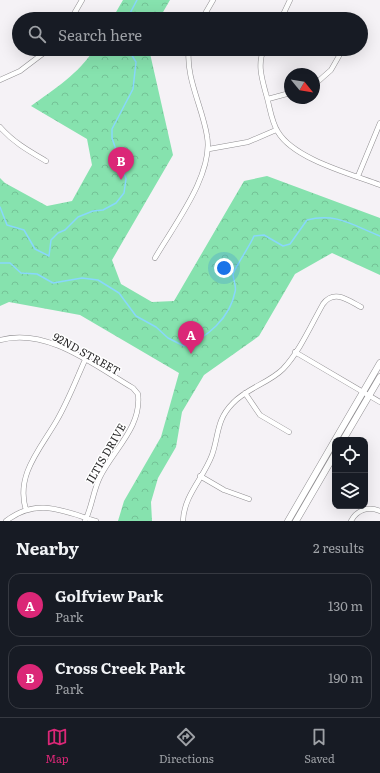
<!DOCTYPE html>
<html lang="en">
<head>
<meta charset="utf-8">
<style>
  :root { --surface:#171b24; --page:#20242c; --text:#f1f3f6; --muted:#9ea1a6; --line:#363941; --accent:#db2777 }
  body { margin:0; font-family:Literata,serif; background:var(--page); color:var(--text) }
  .controls { position:absolute; right:12px; bottom:12px; display:grid; overflow:hidden; border-radius:8px; box-shadow:0 4px 16px #0002 }
  .controls button { width:36px; height:36px; display:grid; place-items:center; padding:0; border:0; border-bottom:1px solid var(--line); background:var(--surface); color:var(--text); font:20px sans-serif }
  .compass { position:absolute; left:284px; top:68px; width:36px; height:36px; border-radius:50%; background:var(--surface); box-shadow:0 4px 16px #0002; rotate:120deg }
  .you { position:absolute; left:224px; top:268px; width:14px; height:14px; margin:-10px; border:3px solid #fff; border-radius:50%; background:#1a73e8; box-shadow:0 0 0 6px #1a73e833 }
  .badge { display:grid; place-items:center; width:26px; height:26px; border-radius:50%; background:var(--accent); color:#fff; font-size:13px; font-weight:700 }
  .pin { position:absolute; translate:-50% -33px; filter:drop-shadow(0 1px 2px #0008) }
  .pin::after { content:''; position:absolute; top:21px; width:14px; height:12px; background:inherit; clip-path:polygon(0 0,100% 0,50% 100%) }
  .list { margin:0; padding:0; list-style:none }
  h2 { display:flex; justify-content:space-between; align-items:center; height:52px; margin:0; padding:0 16px; font-size:17px }
  h2 small { font-size:13px; font-weight:400; color:var(--muted) }
  .list li { display:grid; grid-template-columns:26px 1fr auto; gap:12px; align-items:center; box-sizing:border-box; height:64px; margin:0 8px 8px; padding:0 8px; border:1px solid var(--line); border-radius:12px }
  .list b { display:block; font-size:15px; white-space:nowrap }
  .list p { margin:0; font-size:13px; white-space:nowrap; color:var(--muted) }
  .list em { font-size:13px; font-style:normal; color:var(--muted) }
  .icon { flex:none; width:22px; height:22px; fill:none; stroke:currentColor; stroke-width:2; stroke-linecap:round; stroke-linejoin:round }
  .map { position:relative; flex:none; width:380px; height:521px; overflow:hidden }
  .search { position:absolute; background:var(--surface); box-shadow:0 4px 16px #0002; left:12px; right:12px; top:12px; height:44px; display:flex; align-items:center; gap:10px; box-sizing:border-box; padding:0 14px; border-radius:22px; color:var(--muted); font-size:15px }
  .sheet { height:196px; background:var(--surface) }
  nav { display:flex; justify-content:space-around; align-items:center; box-sizing:border-box; height:56px; border-top:1px solid var(--line); background:var(--surface); font-size:11px; color:var(--muted) }
  nav a { display:grid; justify-items:center; gap:2px }
  nav .on { color:var(--accent) }
  .map>svg:first-child { display:block }
  .park { fill:url(#park-crowns) }
  .lines { fill:none; stroke-linecap:round; stroke-linejoin:round }
  .stream { stroke:#88d7fc; stroke-width:1.5 }
  .street-casing { stroke:#918f92; stroke-width:5.5 }
  .secondary-casing { stroke:#918f92; stroke-width:7 }
  .street { stroke:#fff; stroke-width:4.5 }
  .secondary { stroke:#fff; stroke-width:6 }
  .labels { text-anchor:middle; dominant-baseline:central; stroke-width:3; stroke-linejoin:round; paint-order:stroke }
  .street-label { font-size:11px; fill:#2d2c2d; stroke:#fff }
</style>
</head>
<body>
<div class="map">
<svg width="380" height="521" viewBox="0 0 380 521">
  <defs>
    <pattern id="park-crowns" width="20" height="18" patternUnits="userSpaceOnUse"><rect width="20" height="18" fill="#86e2ae"/><path d="M2 6a3 3 0 1 1 6 0M12 15a3 3 0 1 1 6 0" fill="none" stroke="#74c296"/></pattern>
  </defs>
  <rect width="100%" height="100%" fill="#f5f2f6"/>
  <path class="park" d="M123,0H170L159,19H112Z
    M94,49H149L173,155L112,260L121,284L152,302L174,301L244,181L267,176L380,218V275L332,253L295,274L259,336L204,375L182,412L176,447L158,478L151,502L152,521H118L124,501L161,437L179,373L80,315L9,302L0,306V178L5,183L47,206L72,201L92,165L87,139L31,106C53,90 80,73 94,49Z"/>
  <g class="lines">
    <path class="stream" d="M127,19L137,0
      M0,207L7,225L24,230L35,249L49,256L51,240L58,233L65,230L78,217L93,211L103,210L116,203L124,193L126,179L112,138V129L133,89L136,62L128,49
      M0,263H10L21,273L37,274L53,283L82,278L98,280L119,293L136,316L156,327L168,338L184,346C207,338 230,318 235,292C237,286 233,280 233,274C234,269 251,244 254,236L264,235L283,246L290,244L307,220C336,212 354,226 380,236"/>
    <g class="street-casing">
      <path id="street" d="M71,19L82,0
        M202,19L213,0
        M281,19L290,0
        M264,49C257,64 262,79 266,94C270,107 271,121 278,132C294,159 351,174 380,185
        M0,80L20,71L49,49
        M314,85L331,70L343,49
        M268,99L290,93
        M0,127C13,142 29,151 46,161
        M209,149L248,142L276,130
        M358,176L380,123
        M155,258C174,225 214,174 207,136C203,109 185,76 189,49
        M0,340C47,327 94,365 133,388L138,394C142,427 113,450 100,477C93,491 92,507 85,521
        M295,352L380,402
        M245,393L260,415L289,432
        M200,476L224,490L249,499
        M26,510C15,475 41,448 57,420C68,401 76,380 85,360
        M6,521C37,497 63,511 96,521
        M183,521C184,495 203,479 212,455C219,435 216,420 233,403C247,388 269,383 283,369C300,351 311,325 323,304C334,289 348,300 361,307
        M351,521C357,510 368,506 380,511"/>
    </g>
    <g class="secondary-casing">
      <path id="secondary" d="M335,440L380,363
        M343,440L380,377
        M288,521L335,440
        M296,521L335,454"/>
    </g>
    <use href="#street" class="street"/>
    <use href="#secondary" class="secondary"/>
  </g>
  <g class="labels">
    <g class="street-label">
      <text transform="translate(87 353) rotate(29)">92ND STREET</text>
      <text transform="translate(105 453) rotate(-60)">ILTIS DRIVE</text>
    </g>
  </g>
</svg>
<div class="controls">
<button><svg class="icon" aria-label="locate" viewBox="0 0 24 24"><circle cx="12" cy="12" r="6"/><path d="M12 2v4M12 18v4M2 12h4M18 12h4"/></svg></button>
<button><svg class="icon" aria-label="layers" viewBox="0 0 24 24"><path d="M12 4l9 5-9 5-9-5zM3 14l9 5 9-5"/></svg></button>
</div>
<svg class="compass" viewBox="-18 -18 36 36"><path d="M0-13l5 13h-10z" fill="#e53935"/><path d="M0 13l5-13h-10z" fill="#9ea1a6"/></svg>
<div class="you"></div>
<div class="pin badge" style="left:191px;top:354px">A</div>
<div class="pin badge" style="left:121px;top:180px">B</div>
<div class="search"><svg class="icon" aria-label="search" viewBox="0 0 24 24"><circle cx="10" cy="10" r="6"/><path d="M15 15l6 6"/></svg>Search here</div>
</div>
<section class="sheet">
<h2>Nearby<small>2 results</small></h2>
<ul class="list">
<li><span class="badge">A</span><div><b>Golfview Park</b><p>Park</p></div><em>130 m</em></li>
<li><span class="badge">B</span><div><b>Cross Creek Park</b><p>Park</p></div><em>190 m</em></li>
</ul>
</section>
<nav>
<a class="on"><svg class="icon" aria-label="map" viewBox="0 0 24 24"><path d="M3 6l6-2 6 2 6-2v14l-6 2-6-2-6 2zM9 4v14M15 6v14"/></svg>Map</a>
<a><svg class="icon" aria-label="directions" viewBox="0 0 24 24"><path d="M12 3l9 9-9 9-9-9zM9 14v-3h6M13 9l2 2-2 2"/></svg>Directions</a>
<a><svg class="icon" aria-label="saved" viewBox="0 0 24 24"><path d="M7 4h10v16l-5-4-5 4z"/></svg>Saved</a>
</nav>
</body>
</html>
